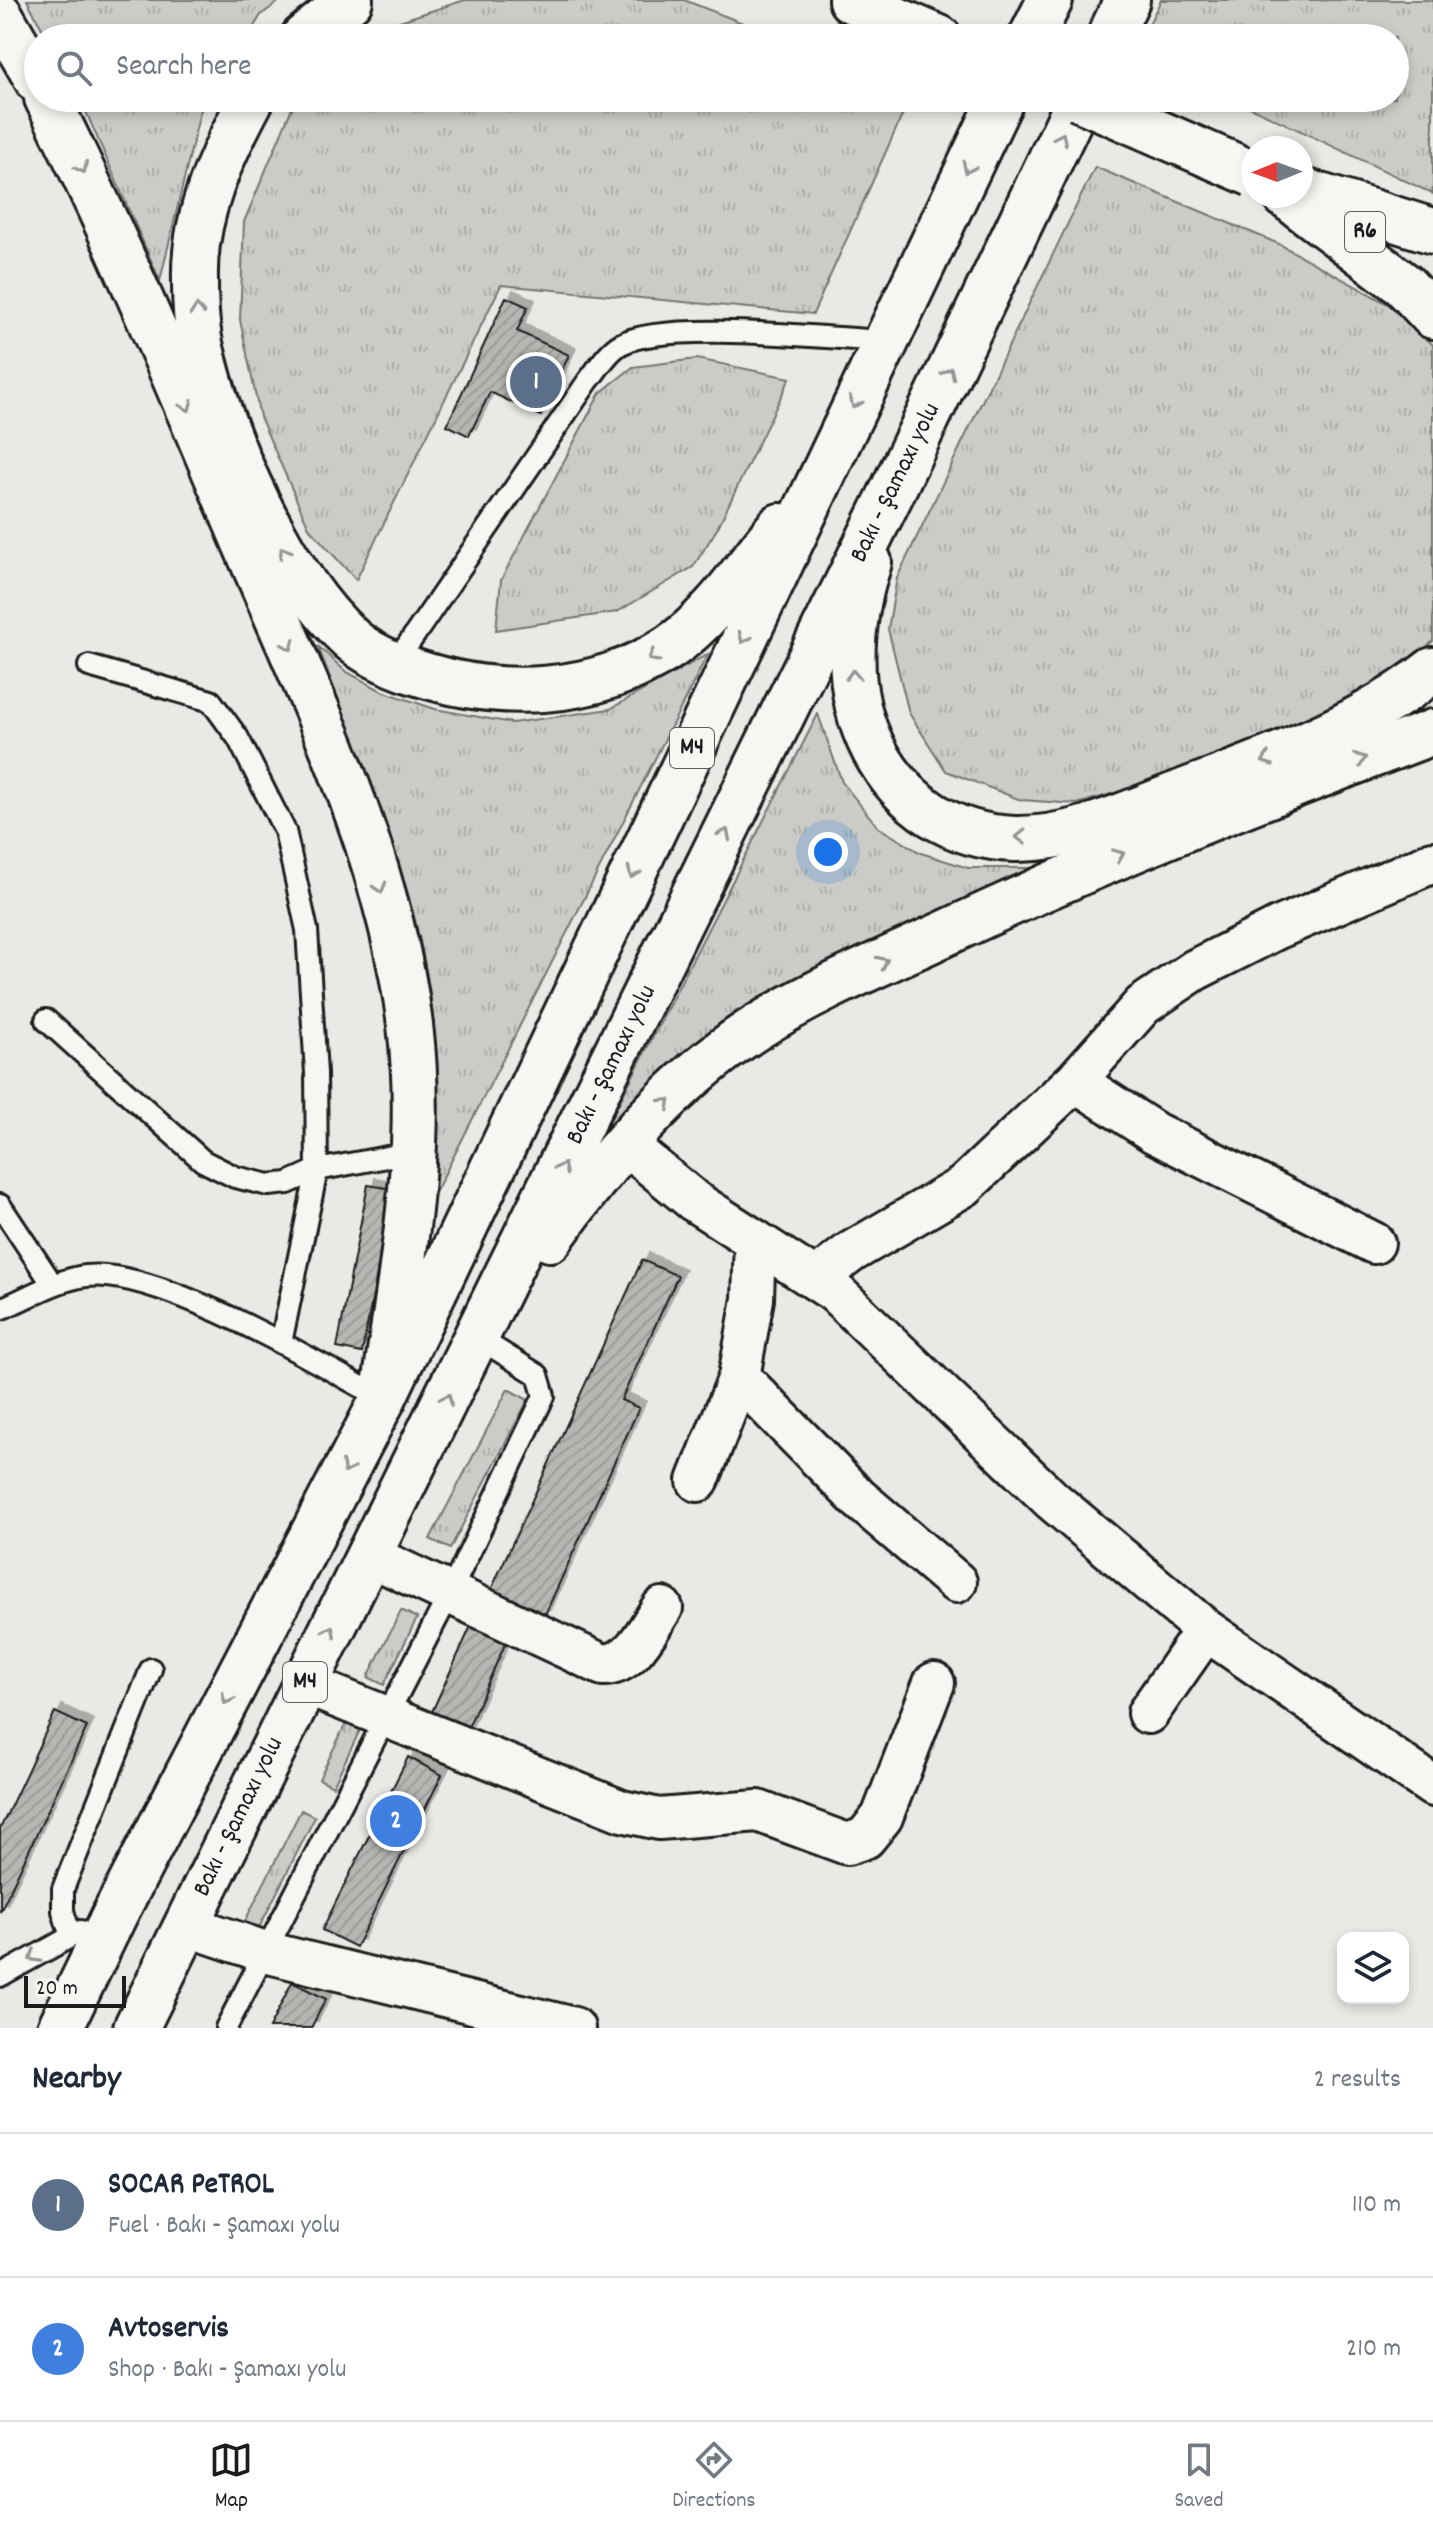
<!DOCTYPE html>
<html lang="en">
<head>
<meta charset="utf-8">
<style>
  :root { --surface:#fff; --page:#f2f2f3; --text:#1f2937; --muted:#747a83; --line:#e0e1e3; --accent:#1c1c1c }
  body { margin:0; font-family:Dekko,sans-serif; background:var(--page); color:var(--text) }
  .controls { position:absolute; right:24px; bottom:24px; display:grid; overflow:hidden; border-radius:16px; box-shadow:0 4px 12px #0003 }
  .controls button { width:72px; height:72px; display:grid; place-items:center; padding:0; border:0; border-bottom:2px solid var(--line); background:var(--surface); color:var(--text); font:40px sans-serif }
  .compass { position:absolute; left:1241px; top:136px; width:72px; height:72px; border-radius:50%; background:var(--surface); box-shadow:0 4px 12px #0003; rotate:269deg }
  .scale { position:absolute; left:24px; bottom:20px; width:102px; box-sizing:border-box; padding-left:8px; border:4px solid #1c1c1c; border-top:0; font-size:22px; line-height:28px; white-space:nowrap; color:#1c1c1c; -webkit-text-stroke:6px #f6f6f2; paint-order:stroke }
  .you { position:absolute; left:828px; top:852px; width:28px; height:28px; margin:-20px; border:6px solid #fff; border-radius:50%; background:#1a73e8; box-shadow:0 0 0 12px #1a73e833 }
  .badge { display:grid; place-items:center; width:52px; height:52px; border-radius:50%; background:var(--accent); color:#fff; font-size:26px; font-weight:700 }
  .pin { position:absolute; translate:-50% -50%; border:4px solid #fff; box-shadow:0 2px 8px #0006 }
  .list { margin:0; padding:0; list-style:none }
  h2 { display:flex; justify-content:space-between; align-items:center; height:104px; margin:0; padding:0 32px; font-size:34px }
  h2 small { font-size:26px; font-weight:400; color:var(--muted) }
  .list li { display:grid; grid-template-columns:52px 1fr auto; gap:24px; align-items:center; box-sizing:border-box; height:144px; padding:0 32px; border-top:2px solid var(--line) }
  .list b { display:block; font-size:30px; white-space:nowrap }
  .list p { margin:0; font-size:26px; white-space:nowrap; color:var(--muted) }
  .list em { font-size:26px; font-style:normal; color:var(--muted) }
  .icon { flex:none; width:44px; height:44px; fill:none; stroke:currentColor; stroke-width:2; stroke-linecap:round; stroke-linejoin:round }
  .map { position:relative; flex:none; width:1433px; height:2028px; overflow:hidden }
  .search { position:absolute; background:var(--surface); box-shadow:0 4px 12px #0003; left:24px; right:24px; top:24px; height:88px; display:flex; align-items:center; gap:20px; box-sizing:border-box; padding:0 28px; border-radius:44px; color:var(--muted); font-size:30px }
  .sheet { height:392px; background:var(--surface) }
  nav { display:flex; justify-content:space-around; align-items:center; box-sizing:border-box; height:112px; border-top:2px solid var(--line); background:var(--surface); font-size:22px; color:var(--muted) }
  nav a { display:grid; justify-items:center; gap:4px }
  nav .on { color:var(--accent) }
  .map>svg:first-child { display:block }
  .grass { fill:url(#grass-tufts); stroke:#747472; stroke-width:2 }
  .building { fill:url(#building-hatch); stroke:#1c1c1c; stroke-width:2; filter:url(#shadow) }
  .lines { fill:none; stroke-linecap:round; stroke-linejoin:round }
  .service-casing { stroke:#1c1c1c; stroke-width:26 }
  .minor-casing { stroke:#1c1c1c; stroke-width:46 }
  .primary-casing { stroke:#1c1c1c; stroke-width:50 }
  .trunk-casing { stroke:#1c1c1c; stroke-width:50 }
  .service { stroke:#f6f6f2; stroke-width:20 }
  .minor { stroke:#f6f6f2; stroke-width:40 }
  .primary { stroke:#f6f6f2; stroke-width:44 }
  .trunk { stroke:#f6f6f2; stroke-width:44 }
  .primary-bridge-casing { stroke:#1c1c1c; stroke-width:50; stroke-linecap:butt }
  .primary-bridge { stroke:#f6f6f2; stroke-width:44 }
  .oneway { stroke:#949492 }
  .labels { text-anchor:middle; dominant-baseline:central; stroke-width:6; stroke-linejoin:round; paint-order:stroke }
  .shield { fill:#f6f6f2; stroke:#5d5d5c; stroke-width:2 }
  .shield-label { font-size:24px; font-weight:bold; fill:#1c1c1c }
  .street-label { font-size:26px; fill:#1c1c1c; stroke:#f6f6f2 }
</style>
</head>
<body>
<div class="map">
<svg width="1433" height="2028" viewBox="0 0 1433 2028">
  <defs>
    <pattern id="grass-tufts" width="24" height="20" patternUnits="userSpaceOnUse" patternTransform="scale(2)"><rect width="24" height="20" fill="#cbcbc7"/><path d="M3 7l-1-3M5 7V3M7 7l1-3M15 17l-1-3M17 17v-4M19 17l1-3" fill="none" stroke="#aeaeaa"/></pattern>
    <pattern id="building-hatch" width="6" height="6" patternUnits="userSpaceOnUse" patternTransform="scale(2)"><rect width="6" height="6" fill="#b6b6b3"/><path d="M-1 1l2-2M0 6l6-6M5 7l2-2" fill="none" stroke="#9c9c99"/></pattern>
    <filter id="shadow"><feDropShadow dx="7" dy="-7" stdDeviation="0" flood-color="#0004"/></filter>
  </defs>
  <rect width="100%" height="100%" fill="#e9e9e5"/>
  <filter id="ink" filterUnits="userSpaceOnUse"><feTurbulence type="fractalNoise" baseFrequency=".0125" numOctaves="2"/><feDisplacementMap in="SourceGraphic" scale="16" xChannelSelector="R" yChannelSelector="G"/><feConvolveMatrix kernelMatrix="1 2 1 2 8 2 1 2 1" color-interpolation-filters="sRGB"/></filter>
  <g filter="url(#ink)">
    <path class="grass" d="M27,0H281L261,15L247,38H47Z
      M465,0H684L781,38H365L375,29Z
      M1161,0H1433V194L1231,98H1395V38H1142Z
      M80,98H209L200,112L160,281Z
      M303,98H910L813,314L501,285L356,580L309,528L260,417L240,320L244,222L291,110Z
      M1095,167L1279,244L1397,309L1433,345V641L1383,686L1146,784L1077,804L1021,800L946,771L909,713L888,629L897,578Z
      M697,359L790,378L717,529L693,567L617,612L496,630L501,580L600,393L633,367Z
      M318,646L345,671L382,691L435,709L512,723L610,709L708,654L428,1207C431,1159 438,1109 436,1060C432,918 367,777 318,646Z
      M818,714L842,782L878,827L921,853L968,868H1042L599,1142Z
      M508,1389L528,1400L450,1549L430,1539Z
      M401,1610L417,1618L384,1685L368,1677Z
      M347,1721L361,1728L333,1786L319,1779Z
      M301,1810L315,1817L258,1930L244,1923Z"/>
    <path class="building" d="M506,297L528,307L517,331L569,355L541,416L490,392L469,436L447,425Z
      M368,1185L393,1189L362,1353L337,1348Z
      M642,1260L678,1276L621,1400L639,1408L544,1617L490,1592Z
      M471,1626L506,1642L466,1732L430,1716Z
      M55,1712L87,1727L0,1912V1829Z
      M408,1757L442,1775L356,1947L322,1930Z
      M292,1982L326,1999L311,2028H269Z"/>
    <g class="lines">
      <g class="service-casing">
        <path id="service" d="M394,665L588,381C597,370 608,351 621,344C665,320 826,338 884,341
          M89,666L211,701L238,738L285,831L307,930L316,1073L317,1170L281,1343
          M46,1020L203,1161L235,1177L269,1185L288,1183L317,1170L414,1152
          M0,1205L53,1285
          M0,1309C28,1298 55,1280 86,1276C158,1267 316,1362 383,1399
          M71,1937L63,1911V1889L151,1669
          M0,1976L81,1931
          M226,2028L449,1595L544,1396L538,1375L478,1338"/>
      </g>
      <g class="minor-casing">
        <path id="minor" d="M1075,1081L1155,1133L1374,1243
          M624,1143L694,1201L835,1292L1052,1500L1206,1630L1433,1786
          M817,1278L851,1252L964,1186L1075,1081L1143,1005L1195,970L1278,928L1433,862
          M739,1377L858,1498L956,1582
          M698,1481L739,1377L753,1299L755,1240
          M368,1555L603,1665C632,1665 647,1630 662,1608
          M304,1684L622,1811L659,1819L758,1811L847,1844L865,1838L882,1817L934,1683
          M1148,1713L1206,1630
          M186,1925L265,1952L574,2028"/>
      </g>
      <g class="primary-casing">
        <path id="primary" d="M851,0L939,38
          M0,15L38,81
          M47,98C120,245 183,397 247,548C313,702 389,857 410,1025C425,1146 402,1266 385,1386
          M1286,196L1404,285L1433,316
          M869,562C849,624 843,690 874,750C903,805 952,837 1015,839C1073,840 1126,814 1178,794C1270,759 1355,731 1433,670"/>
      </g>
      <g class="trunk-casing">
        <path id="trunk" d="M303,38L350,0
          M1031,38L1050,0
          M1109,38L1127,0
          M252,98C222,154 193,215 195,280C195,303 196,330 202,352C223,441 283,577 351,639C368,654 394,665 415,672C499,700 594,697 670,647C713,618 747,565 780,526
          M1301,190L1433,231
          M550,1239C605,1162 670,1084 751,1031C811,992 881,963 946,933C1105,858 1268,794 1433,732
          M60,2028L116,1912L383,1399L1002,98
          M136,2028L890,496L1080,98"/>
      </g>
      <use href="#service" class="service"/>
      <use href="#minor" class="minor"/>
      <use href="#primary" class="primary"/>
      <use href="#trunk" class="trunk"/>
      <g class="primary-bridge-casing">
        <path id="primary-bridge" d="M1078,98L1253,174"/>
      </g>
      <use href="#primary-bridge" class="primary-bridge"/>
    </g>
    <defs><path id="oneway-chevron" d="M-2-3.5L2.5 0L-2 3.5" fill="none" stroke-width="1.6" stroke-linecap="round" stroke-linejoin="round" transform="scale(2)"/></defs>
    <g class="oneway">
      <use href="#oneway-chevron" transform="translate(1061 138) rotate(-65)"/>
      <use href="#oneway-chevron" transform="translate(82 168) rotate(63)"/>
      <use href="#oneway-chevron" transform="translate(968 168) rotate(116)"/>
      <use href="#oneway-chevron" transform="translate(197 310) rotate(-95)"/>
      <use href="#oneway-chevron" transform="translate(949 373) rotate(-65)"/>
      <use href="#oneway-chevron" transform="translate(855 403) rotate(115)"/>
      <use href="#oneway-chevron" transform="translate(187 406) rotate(67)"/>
      <use href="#oneway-chevron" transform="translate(284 552) rotate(-122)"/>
      <use href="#oneway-chevron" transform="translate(744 638) rotate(115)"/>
      <use href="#oneway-chevron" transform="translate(289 645) rotate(67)"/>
      <use href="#oneway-chevron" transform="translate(653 657) rotate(150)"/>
      <use href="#oneway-chevron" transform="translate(853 675) rotate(-92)"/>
      <use href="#oneway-chevron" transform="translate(1361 759) rotate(-21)"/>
      <use href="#oneway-chevron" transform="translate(1267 760) rotate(159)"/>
      <use href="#oneway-chevron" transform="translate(725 834) rotate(-64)"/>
      <use href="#oneway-chevron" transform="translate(1021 837) rotate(179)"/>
      <use href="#oneway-chevron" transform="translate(1119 855) rotate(-22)"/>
      <use href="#oneway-chevron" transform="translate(633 873) rotate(115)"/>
      <use href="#oneway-chevron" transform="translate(380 888) rotate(74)"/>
      <use href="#oneway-chevron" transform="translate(883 962) rotate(-25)"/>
      <use href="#oneway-chevron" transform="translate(666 1103) rotate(-43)"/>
      <use href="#oneway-chevron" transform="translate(562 1168) rotate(-64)"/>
      <use href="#oneway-chevron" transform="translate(447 1399) rotate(-63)"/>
      <use href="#oneway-chevron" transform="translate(347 1468) rotate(117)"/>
      <use href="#oneway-chevron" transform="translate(330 1631) rotate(-64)"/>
      <use href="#oneway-chevron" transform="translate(227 1699) rotate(117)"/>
      <use href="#oneway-chevron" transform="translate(34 1957) rotate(151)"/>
    </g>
  </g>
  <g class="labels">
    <g class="shield">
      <rect x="1345" y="212" width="40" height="40" rx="6"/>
      <rect x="670" y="728" width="44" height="40" rx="6"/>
      <rect x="283" y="1662" width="44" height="40" rx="6"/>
    </g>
    <g class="shield-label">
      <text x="1365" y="232">R6</text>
      <text x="692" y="748">M4</text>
      <text x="305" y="1682">M4</text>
    </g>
    <g class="street-label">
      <text transform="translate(896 483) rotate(-64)">Bakı - Şamaxı yolu</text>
      <text transform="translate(612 1065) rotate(-64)">Bakı - Şamaxı yolu</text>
      <text transform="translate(239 1817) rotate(-64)">Bakı - Şamaxı yolu</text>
    </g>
  </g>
</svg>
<div class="controls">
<button><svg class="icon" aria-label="layers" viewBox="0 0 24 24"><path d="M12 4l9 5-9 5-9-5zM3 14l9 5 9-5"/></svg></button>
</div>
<svg class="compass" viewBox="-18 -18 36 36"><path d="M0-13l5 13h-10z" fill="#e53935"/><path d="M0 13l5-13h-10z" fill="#747a83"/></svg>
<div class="scale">20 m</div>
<div class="you"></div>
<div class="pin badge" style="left:536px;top:382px;background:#5c6f8a">1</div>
<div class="pin badge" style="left:396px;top:1821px;background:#3f7fe0">2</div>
<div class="search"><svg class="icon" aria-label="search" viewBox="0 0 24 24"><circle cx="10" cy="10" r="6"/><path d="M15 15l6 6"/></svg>Search here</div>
</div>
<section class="sheet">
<h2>Nearby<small>2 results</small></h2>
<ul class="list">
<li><span class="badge" style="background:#5c6f8a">1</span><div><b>SOCAR PeTROL</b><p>Fuel · Bakı - Şamaxı yolu</p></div><em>110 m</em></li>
<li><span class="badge" style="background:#3f7fe0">2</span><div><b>Avtoservis</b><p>Shop · Bakı - Şamaxı yolu</p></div><em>210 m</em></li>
</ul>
</section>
<nav>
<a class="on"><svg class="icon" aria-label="map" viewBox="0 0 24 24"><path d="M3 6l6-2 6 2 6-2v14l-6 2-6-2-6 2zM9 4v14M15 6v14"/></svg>Map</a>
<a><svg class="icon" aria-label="directions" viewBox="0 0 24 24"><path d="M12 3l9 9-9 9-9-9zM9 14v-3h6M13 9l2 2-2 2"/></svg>Directions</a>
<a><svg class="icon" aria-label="saved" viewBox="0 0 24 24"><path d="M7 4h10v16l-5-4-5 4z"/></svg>Saved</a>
</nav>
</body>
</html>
